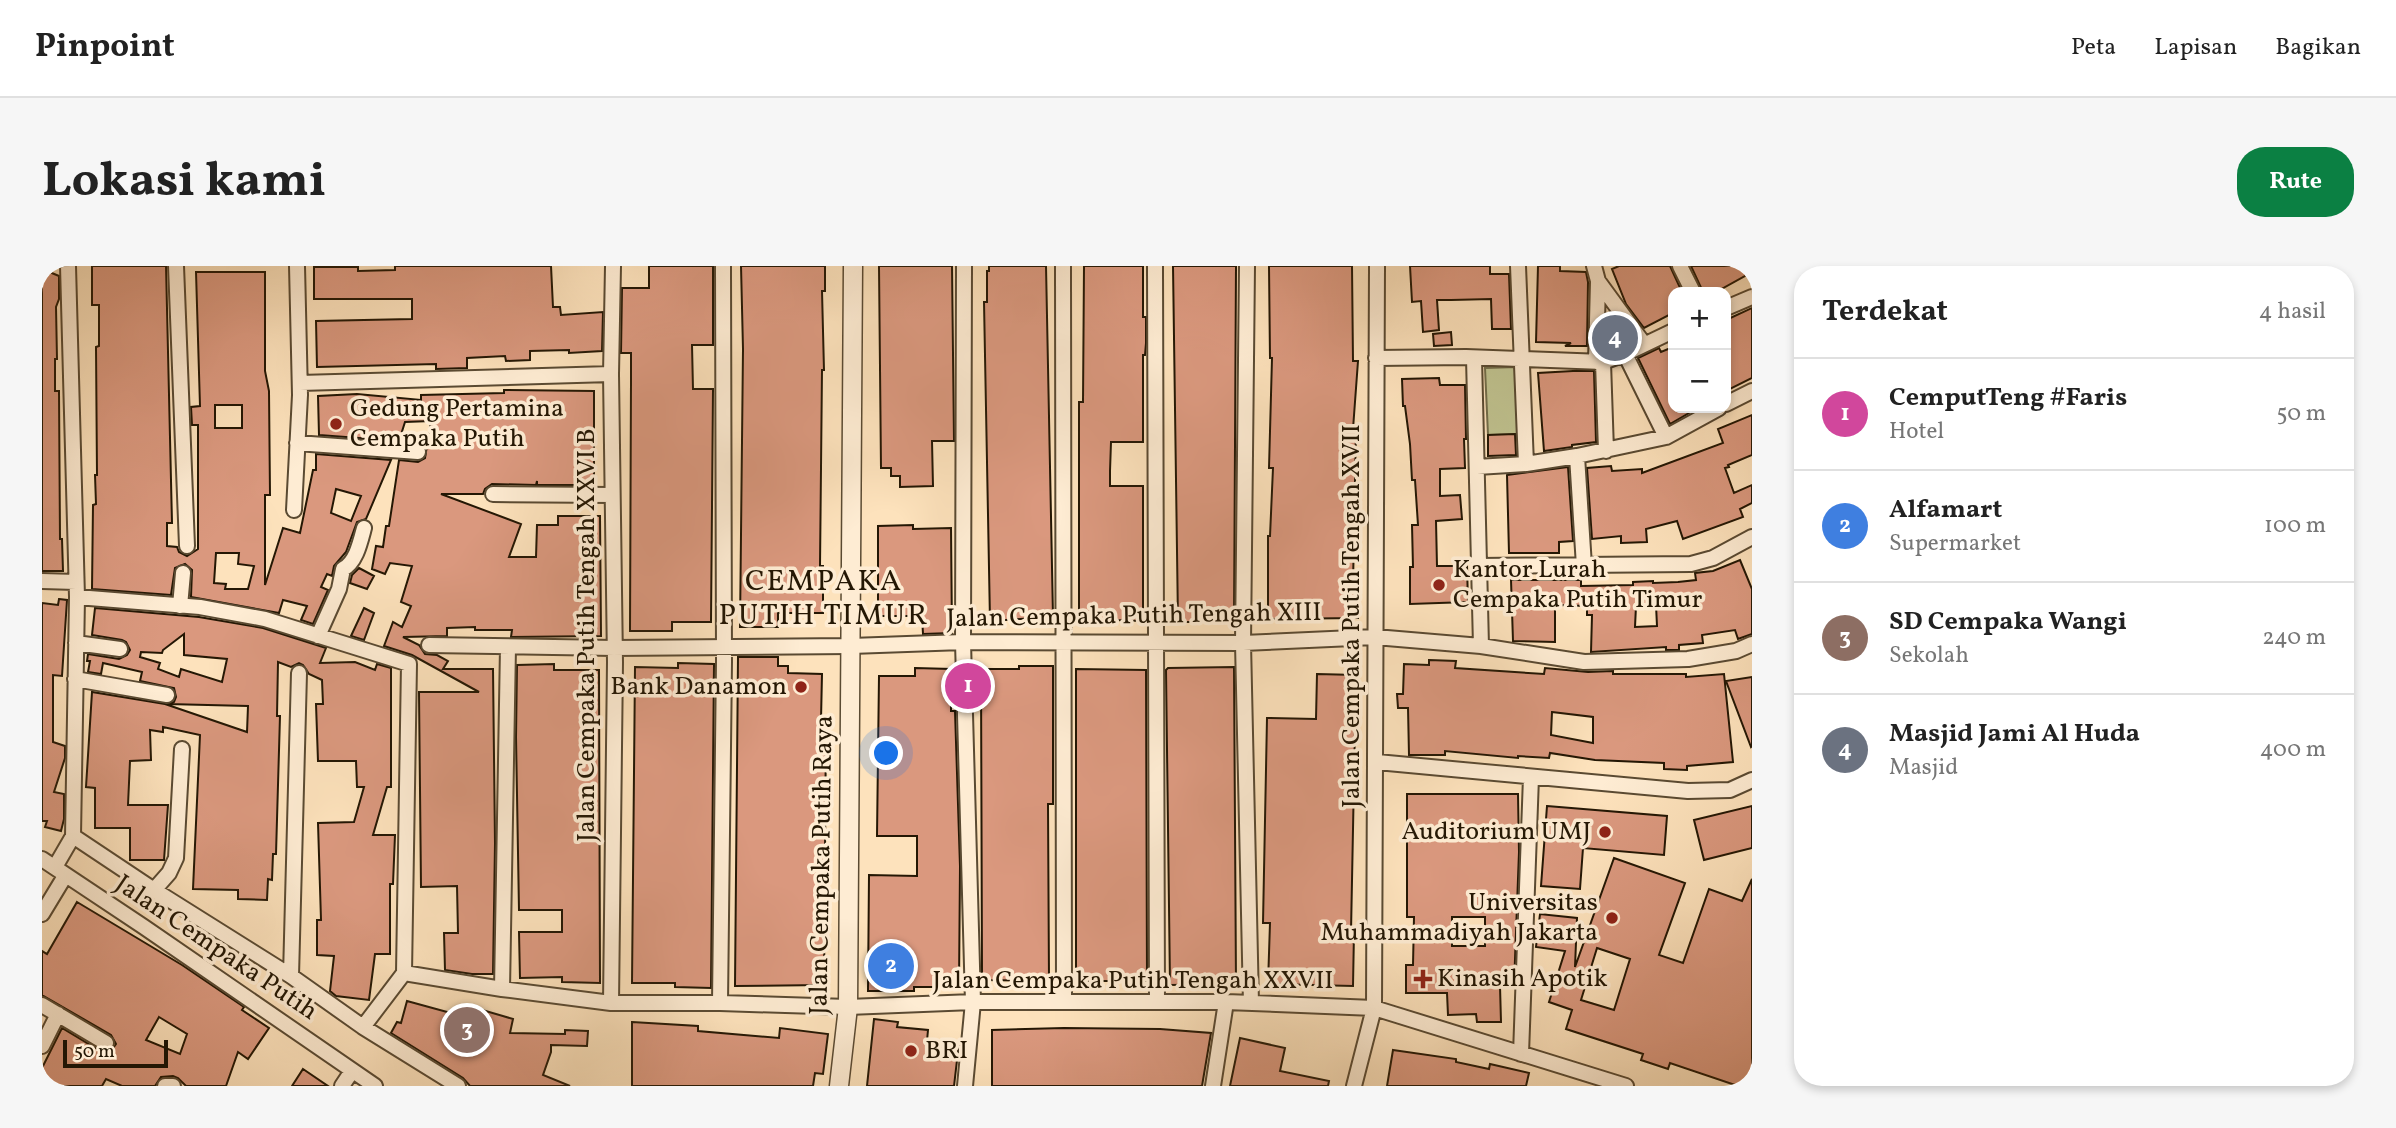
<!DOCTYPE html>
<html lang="id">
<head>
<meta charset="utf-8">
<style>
  :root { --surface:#fff; --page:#f6f6f6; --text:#222; --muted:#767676; --line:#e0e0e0; --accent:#0b8043 }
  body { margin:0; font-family:Vollkorn,serif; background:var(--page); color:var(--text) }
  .controls { position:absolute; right:21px; top:21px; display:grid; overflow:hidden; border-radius:14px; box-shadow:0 4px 10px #0003 }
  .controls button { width:63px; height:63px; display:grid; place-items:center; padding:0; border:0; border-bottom:2px solid var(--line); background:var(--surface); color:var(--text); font:35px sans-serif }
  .scale { position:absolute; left:21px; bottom:18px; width:105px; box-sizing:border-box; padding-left:7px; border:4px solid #241704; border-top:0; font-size:19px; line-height:24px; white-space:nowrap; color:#241704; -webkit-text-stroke:5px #feecd3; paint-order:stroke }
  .you { position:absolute; left:845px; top:488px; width:24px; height:24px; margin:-18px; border:5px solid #fff; border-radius:50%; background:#1a73e8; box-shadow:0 0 0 10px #1a73e833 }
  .badge { display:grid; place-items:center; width:46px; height:46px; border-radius:50%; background:var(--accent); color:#fff; font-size:23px; font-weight:700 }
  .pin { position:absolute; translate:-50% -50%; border:4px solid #fff; box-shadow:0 2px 7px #0006 }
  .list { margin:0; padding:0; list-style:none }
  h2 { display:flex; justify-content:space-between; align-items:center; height:91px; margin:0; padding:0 28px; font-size:30px }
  h2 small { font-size:23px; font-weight:400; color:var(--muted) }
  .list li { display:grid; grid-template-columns:46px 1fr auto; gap:21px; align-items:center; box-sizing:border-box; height:112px; padding:0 28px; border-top:2px solid var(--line) }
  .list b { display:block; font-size:26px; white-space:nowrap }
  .list p { margin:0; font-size:23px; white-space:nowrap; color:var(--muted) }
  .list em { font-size:23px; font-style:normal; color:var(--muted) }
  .map { position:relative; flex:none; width:1710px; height:820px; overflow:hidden; border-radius:28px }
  header { display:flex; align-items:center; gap:42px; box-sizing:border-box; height:98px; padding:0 35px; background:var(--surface); border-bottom:2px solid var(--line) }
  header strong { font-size:33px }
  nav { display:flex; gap:38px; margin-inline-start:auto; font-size:24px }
  .intro { display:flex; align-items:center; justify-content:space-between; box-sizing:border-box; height:168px; padding:0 42px }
  h1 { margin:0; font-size:49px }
  .button { padding:18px 32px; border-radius:28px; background:var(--accent); color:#fff; font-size:24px; font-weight:700 }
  main { display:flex; gap:42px; padding:0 42px }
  aside { flex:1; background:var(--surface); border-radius:28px; box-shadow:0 4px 10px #0003 }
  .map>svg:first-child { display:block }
  .green { fill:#c0c390; stroke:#726d4a; stroke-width:2 }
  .building { fill:#da987e; stroke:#241704; stroke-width:2; fill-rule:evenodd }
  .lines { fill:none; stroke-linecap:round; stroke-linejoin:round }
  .minor-casing { stroke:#5a4a32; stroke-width:18 }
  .tertiary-casing { stroke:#5a4a32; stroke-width:21 }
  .minor { stroke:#feecd3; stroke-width:14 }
  .tertiary { stroke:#feecd3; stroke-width:18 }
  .poi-dot { fill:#8f2418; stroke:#feecd3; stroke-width:2.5 }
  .labels { text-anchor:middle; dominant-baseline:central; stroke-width:7; stroke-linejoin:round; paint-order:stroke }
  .poi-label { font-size:26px; fill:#241704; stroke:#feecd3; text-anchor:start }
  .street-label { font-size:26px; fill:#241704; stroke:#feecd3 }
  .quarter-label { font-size:30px; letter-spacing:2px; fill:#241704; stroke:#feecd3 }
</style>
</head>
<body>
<header>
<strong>Pinpoint</strong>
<nav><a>Peta</a><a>Lapisan</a><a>Bagikan</a></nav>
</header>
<div class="intro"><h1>Lokasi kami</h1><a class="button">Rute</a></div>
<main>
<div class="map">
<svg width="1710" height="820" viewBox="0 0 1710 820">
  <rect width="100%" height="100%" fill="#fde2bc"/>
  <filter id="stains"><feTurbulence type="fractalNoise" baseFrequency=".00286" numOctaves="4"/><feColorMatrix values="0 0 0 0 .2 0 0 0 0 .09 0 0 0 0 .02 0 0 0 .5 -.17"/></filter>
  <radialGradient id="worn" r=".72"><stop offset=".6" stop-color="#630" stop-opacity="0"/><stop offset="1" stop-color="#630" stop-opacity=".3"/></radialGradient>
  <path class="green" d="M1475,101L1478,168L1446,169L1443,102Z"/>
  <path class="building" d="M50,0H124L130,257H125V280L135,281L137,286L145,290L156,283V159H150L149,141L158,140L154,6H223V105L227,125L228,229H223V319L241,262L258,267L271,204H274V188L349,194L324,253L315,256L304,286L292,300L290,310L285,308L279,321L286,324L271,358L259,354L265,340L241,334L237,347L149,331L150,304L143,298L133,302L129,329L50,323L51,239L54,238L53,209H55L54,81L57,80V39H50ZM173,139H200V162H173ZM294,223L319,230L309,255L289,247ZM174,287H197L196,298L212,300L206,323H183L184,318L172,317Z
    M353,0H509L511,41H518L519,49L561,46L560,85L527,87V84L488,85V94L464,95L463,90L425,92V102L394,103V98L275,101L274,55L370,53V33H272V1H316V5L353,4Z
    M607,0H671V79H650L651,123H671L669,356H630V365H588L589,113V87H579L580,22H607Z
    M699,0H783V25H780L782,104H780L778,300H781V347H736V361H698L701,83Z
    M837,0H910L912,175H890L891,220L858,221V210H849V202H839Z
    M947,0H1004L1011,351L948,355L942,36H945V5H947Z
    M1042,0H1101V51H1104V77L1103,89H1101V176H1069L1068,205V220H1101V355L1037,353V136H1041Z
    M1131,0H1194L1192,356H1136Z
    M1227,0H1310L1311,95H1316L1311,163H1314L1311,319H1315L1316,352L1226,353V270H1228L1231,202H1227L1230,92H1228Z
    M1368,0H1448V8H1467L1469,63H1450L1449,33L1409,34H1395L1397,64L1381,66L1379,35L1370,36Z
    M1496,0H1518V5L1544,6L1546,16L1545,80H1523L1529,77L1494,76Z
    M1577,0H1628L1640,26H1631V47L1602,62L1584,38L1570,3Z
    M1649,0H1710V6L1674,26H1661Z
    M5,5L17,10V33L14,41L15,93H13V125H17L18,273H20L21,305H0V16Z
    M1710,42V112L1684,125V54Z
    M1574,56L1588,75L1564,85L1565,60Z
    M1409,66L1410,79L1392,80L1391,68Z
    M1631,81V142H1644L1647,147L1628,158L1596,92L1617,82L1619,86Z
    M1531,105H1552L1554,176L1530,179V181L1502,185L1496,107Z
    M1397,112L1398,119H1423L1424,173H1422L1423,202L1398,203V230L1418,229L1420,253L1394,255L1395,300H1425L1426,336L1368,338V301H1371L1370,259H1376L1373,214H1370L1368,178L1363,140H1361L1360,113Z
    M462,124L552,125V219H495V215L494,219L450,218L443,223L441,228H399L479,258L467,291H494L495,259H516V250H558L559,370L469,371L470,364H433V361L405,362V370L361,371L377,379L383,388L395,389L406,395L401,403H451L453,577L451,708H430L403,704L402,667H416L415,620L379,621L377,426H437L370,389L342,380L351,356L360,361L369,340L359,336L370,300L348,297L343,308L330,303L334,280L341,281L344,260H347L357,194L376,196L383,192L389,155L363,156L357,175L277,169L276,130L315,128L379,134V129L462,127Z
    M1710,149V189L1686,199L1687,201L1683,202L1692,227L1710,219V237L1698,243L1701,251L1641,273L1635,255L1604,263L1605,276L1579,277V270L1550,273L1545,202L1569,200L1570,205L1600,203V207L1681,177L1676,163Z
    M1473,168L1474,189L1446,190V169Z
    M1526,201L1531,275L1517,276V287H1467L1465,209Z
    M871,259V263L909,262L910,367L881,368L880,350H836V260Z
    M1698,294L1710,323V368L1696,373L1693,364L1660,369L1661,377L1637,379V384H1624V381L1549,386L1550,349H1545V340L1513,339V376L1471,375L1469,314H1539V320L1591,319V316L1611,315V317L1636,316L1654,314L1653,307L1671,305ZM1614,339L1615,360L1593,361L1594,340Z
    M317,302L332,310L325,323L308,317L310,309Z
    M17,333L25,334L20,410L11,409V476L23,480V492L12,526L22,528V553L19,565L3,561L5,555H0V337L16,339Z
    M53,342L157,351L221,362L284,382L278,397L313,396L333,404L335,398L349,402V521H345L331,569H353L351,618H348V688H333L327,734L294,730L288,725L292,690L275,689V654H279L276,557L312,556L322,521H315L314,495H276L274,438H281L280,414L267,408L261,399L257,397L249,401L236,396L235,450H238L234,588H231L230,614L226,613L225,634L196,633V624L151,623L158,469L121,461V466L108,464L109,494L88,495L86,539H126L122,594H88V562H53V522L44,521L50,426L123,438L205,466L206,440L125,438L132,436L134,431L132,422L98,415L100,406L61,397L59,408L46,406L48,395H45L46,388L77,393L85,389L88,384L84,376L80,374L50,369ZM142,368V389L185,393L180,416L139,403L137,411L116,403L118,397L98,391L99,386L120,387L121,384Z
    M322,342L332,347L322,374L309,370Z
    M696,391H736V400H746V407L780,408L779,454H784L782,719L693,720Z
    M1387,394L1414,395L1413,402L1502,408L1503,402L1546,406L1571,405V408H1644V411L1682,408L1691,496L1645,500V504L1622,503V497L1553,494L1508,487L1507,492L1476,490V492L1403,485V489H1367L1366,442H1356L1355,428H1361L1362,398L1387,399ZM1510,446L1551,451V477L1509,469Z
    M636,397L672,398L669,722L633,721V717H590L593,401L636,402Z
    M512,398V404H557L558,717L520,716V711L478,712L477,666H520V644H477L474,471L475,399Z
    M977,400H1011V538H1006L1007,715L940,714L939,403H977Z
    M1192,401L1194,718L1128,719L1124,404L1126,402Z
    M873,402L909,403V445H913L918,600L917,721H872V725H826L827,609L875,610V570H835L837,410H873Z
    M1034,403L1104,404L1105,715H1034Z
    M1275,408L1314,409L1309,666H1312L1311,720L1226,718L1228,657H1221L1225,452L1274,453Z
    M1710,411V480L1709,481L1684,415Z
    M1365,528H1476L1477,586L1472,720H1458L1459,756H1435L1434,748L1406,749L1405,727H1364V699H1371L1372,651H1365ZM1410,651H1443V680H1410Z
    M1505,540L1625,550L1622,589L1541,582L1538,623L1499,620Z
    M1710,540V582L1662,594L1652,554Z
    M1572,592L1643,617L1617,689L1641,697L1667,623L1700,635L1710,613V820H1696L1628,797L1626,803L1599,794L1601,788L1524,763L1530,744L1507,736L1523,685L1494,681L1498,648L1535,652L1533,701ZM1555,682L1588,693L1572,744L1539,734Z
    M35,636L140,699L202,741L200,744L227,762L206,793L196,786L184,820H144L136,812L131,810L119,811L113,820H80L64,813L60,820H0V802L20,762L60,786L69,785L74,778L69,769L0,729V685L5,688ZM117,751L145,768L138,788L104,774Z
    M365,735L427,752L430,741L471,753L468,767L523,768V764L546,765L545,780L509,779V786L501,809L528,820H428L421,812L349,767L355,756L359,757Z
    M832,753L856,756L855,761L886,764L885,775L917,777L912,820H825Z
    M590,756L656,760V765L737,772L738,762L786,768L781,808L773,807L771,820H590Z
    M1022,762L1118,763L1169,767L1160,820H950V764Z
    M1198,772L1243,782L1238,805L1287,815L1286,820H1188Z
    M1351,784L1414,793V796L1447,803L1448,798L1487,807L1484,820H1345Z
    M261,803L286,820H250Z"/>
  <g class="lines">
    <g class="minor-casing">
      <path id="minor" d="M134,0L145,280
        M922,0L921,376L931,736L923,820
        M1021,0L1022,736
        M1113,0L1115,736
        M1205,0L1201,377L1209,737
        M1476,0L1484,198
        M1552,0L1556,15L1554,96
        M1638,0L1651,26
        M1556,15L1602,78
        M1684,42L1710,31
        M1583,88L1624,171
        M1334,92L1424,91L1561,96L1583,88L1631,65
        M1432,92L1439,380
        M1561,96L1564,185
        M258,117L569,108
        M1684,138L1710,125
        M255,177L376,186
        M1535,190L1542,300
        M1435,201L1484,198L1535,190L1624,171L1677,142
        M451,228L570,229
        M252,244L258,129L255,0
        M1437,300L1649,298L1671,292L1710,271
        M0,315L34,316
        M35,331L158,341L223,353L367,398L362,707
        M138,340L141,307
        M276,370L297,323L301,303C314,296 318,277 322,262
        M34,377L78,383
        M387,379L572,382L809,380L921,376L1201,377L1333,371L1439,380L1542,396L1646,393L1694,385L1710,378
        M33,413L125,429
        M1335,496L1646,525L1688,524L1710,514
        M31,570L112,624L249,710L321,761L416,820
        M0,593L102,661L333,820
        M13,601L31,570L35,331L26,0
        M112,624L127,607L134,592L140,483
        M0,648L23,610
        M249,710L257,407
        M460,723L466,381
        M569,737L573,396L569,108L571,0
        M678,737L682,395L681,0
        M0,739L64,777
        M321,761L362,707L460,723L569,737H678L806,741L931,736H1184L1332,742L1584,820
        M0,780L16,748
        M1479,788L1489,511
        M123,820H131
        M300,820L310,805
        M1171,820L1184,736
        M1312,820L1332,742L1335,0"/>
    </g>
    <g class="tertiary-casing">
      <path id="tertiary" d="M797,820L806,741L811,0"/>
    </g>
    <use href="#minor" class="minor"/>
    <use href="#tertiary" class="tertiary"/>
  </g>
  <g class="poi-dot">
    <circle cx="294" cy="158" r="7"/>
    <circle cx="1397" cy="319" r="7"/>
    <circle cx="759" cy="421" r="7"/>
    <circle cx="1563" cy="566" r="7"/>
    <circle cx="1570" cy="652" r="7"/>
    <path d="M1377.5 702.5h7v7h7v7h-7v7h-7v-7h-7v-7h7z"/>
    <circle cx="869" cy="785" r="7"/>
  </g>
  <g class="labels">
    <g class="poi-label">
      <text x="308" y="143">Gedung Pertamina<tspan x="308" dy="30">Cempaka Putih</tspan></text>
      <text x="1411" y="304">Kantor Lurah<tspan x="1411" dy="30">Cempaka Putih Timur</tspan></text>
      <text x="745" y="421" text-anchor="end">Bank Danamon</text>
      <text x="1549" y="566" text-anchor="end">Auditorium UMJ</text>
      <text x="1556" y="637" text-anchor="end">Universitas<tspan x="1556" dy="30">Muhammadiyah Jakarta</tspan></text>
      <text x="1395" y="713">Kinasih Apotik</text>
      <text x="883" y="785">BRI</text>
    </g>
    <g class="street-label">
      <text transform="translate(1092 350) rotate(-1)">Jalan Cempaka Putih Tengah XIII</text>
      <text transform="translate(1310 350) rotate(-90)">Jalan Cempaka Putih Tengah XVII</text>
      <text transform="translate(545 369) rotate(-90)">Jalan Cempaka Putih Tengah XXVI B</text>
      <text transform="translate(780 599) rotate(-89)">Jalan Cempaka Putih Raya</text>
      <text transform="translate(174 682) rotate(34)">Jalan Cempaka Putih</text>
      <text x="1091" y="715">Jalan Cempaka Putih Tengah XXVII</text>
    </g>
    <g class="quarter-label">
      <text x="782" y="316">CEMPAKA<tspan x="782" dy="34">PUTIH TIMUR</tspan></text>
    </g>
  </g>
  <rect width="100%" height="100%" filter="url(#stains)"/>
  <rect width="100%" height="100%" fill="url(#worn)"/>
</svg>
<div class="controls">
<button>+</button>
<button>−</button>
</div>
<div class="scale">50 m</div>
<div class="you"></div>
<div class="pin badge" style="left:926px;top:420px;background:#d1479c">1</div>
<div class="pin badge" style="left:849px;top:700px;background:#3f7fe0">2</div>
<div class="pin badge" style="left:425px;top:764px;background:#8d6e63">3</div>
<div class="pin badge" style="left:1573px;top:72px;background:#6b7280">4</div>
</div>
<aside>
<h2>Terdekat<small>4 hasil</small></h2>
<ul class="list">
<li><span class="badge" style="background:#d1479c">1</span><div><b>CemputTeng #Faris</b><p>Hotel</p></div><em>50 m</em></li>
<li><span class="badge" style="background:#3f7fe0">2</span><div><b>Alfamart</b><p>Supermarket</p></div><em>100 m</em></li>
<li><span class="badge" style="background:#8d6e63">3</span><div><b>SD Cempaka Wangi</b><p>Sekolah</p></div><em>240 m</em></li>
<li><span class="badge" style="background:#6b7280">4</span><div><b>Masjid Jami Al Huda</b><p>Masjid</p></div><em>400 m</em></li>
</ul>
</aside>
</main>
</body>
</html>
